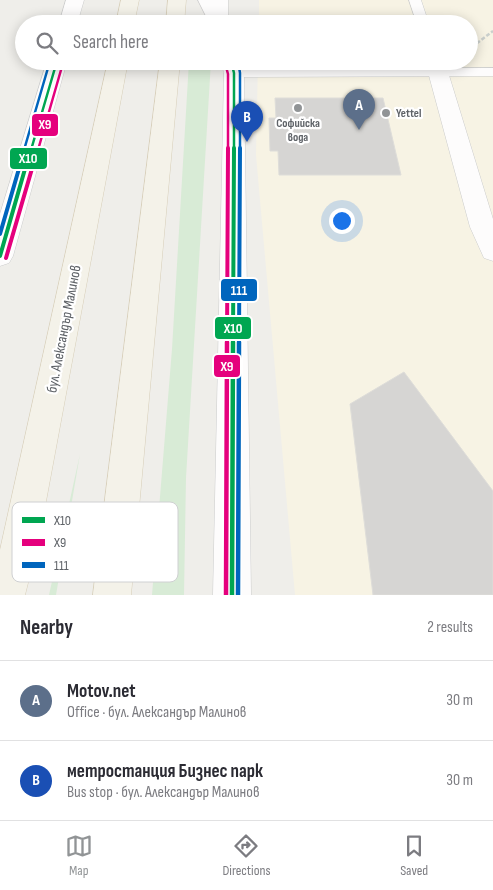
<!DOCTYPE html>
<html lang="en">
<head>
<meta charset="utf-8">
<style>
  :root { --surface:#fff; --page:#f7f7f7; --text:#2b2b33; --muted:#7c7c81; --line:#e1e1e2; --accent:#919496 }
  body { margin:0; font-family:"Sofia Sans Condensed",sans-serif; background:var(--page); color:var(--text) }
  .you { position:absolute; left:341px; top:220px; width:18px; height:18px; margin:-12px; border:4px solid #fff; border-radius:50%; background:#1a73e8; box-shadow:0 0 0 8px #1a73e833 }
  .badge { display:grid; place-items:center; width:32px; height:32px; border-radius:50%; background:var(--accent); color:#fff; font-size:16px; font-weight:700 }
  .pin { position:absolute; translate:-50% -41px; filter:drop-shadow(0 1px 2px #0008) }
  .pin::after { content:''; position:absolute; top:26px; width:18px; height:15px; background:inherit; clip-path:polygon(0 0,100% 0,50% 100%) }
  .list { margin:0; padding:0; list-style:none }
  h2 { display:flex; justify-content:space-between; align-items:center; height:65px; margin:0; padding:0 20px; font-size:21px }
  h2 small { font-size:16px; font-weight:400; color:var(--muted) }
  .list li { display:grid; grid-template-columns:32px 1fr auto; gap:15px; align-items:center; box-sizing:border-box; height:80px; padding:0 20px; border-top:1px solid var(--line) }
  .list b { display:block; font-size:19px; white-space:nowrap }
  .list p { margin:0; font-size:16px; white-space:nowrap; color:var(--muted) }
  .list em { font-size:16px; font-style:normal; color:var(--muted) }
  .icon { flex:none; width:28px; height:28px; fill:none; stroke:currentColor; stroke-width:2; stroke-linecap:round; stroke-linejoin:round }
  .map { position:relative; flex:none; width:493px; height:595px; overflow:hidden }
  .search { position:absolute; background:var(--surface); box-shadow:0 2px 12px #0003; left:15px; right:15px; top:15px; height:55px; display:flex; align-items:center; gap:12px; box-sizing:border-box; padding:0 18px; border-radius:28px; color:var(--muted); font-size:19px }
  .sheet { height:225px; background:var(--surface) }
  nav { display:flex; justify-content:space-around; align-items:center; box-sizing:border-box; height:70px; border-top:1px solid var(--line); background:var(--surface); font-size:14px; color:var(--muted) }
  nav a { display:grid; justify-items:center; gap:2px }
  nav .on { color:var(--accent) }
  .map>svg:first-child { display:block }
  .commercial { fill:#f7f3e4 }
  .green { fill:#d8ebd6 }
  .building { fill:#d6d5d3; stroke:#deddd9 }
  .lines { fill:none; stroke-linecap:round; stroke-linejoin:round }
  .lane-casing { stroke:#cbcccc; stroke-width:1 }
  .street-casing { stroke:#cbcccc; stroke-width:1 }
  .primary-casing { stroke:#d7ceb8; stroke-width:1 }
  .path { stroke:#cacfcc; stroke-width:2.5; stroke-dasharray:4 2; stroke-linecap:butt }
  .lane { fill:#fdfcfc; fill-rule:evenodd }
  .street { fill:#fdfcfc; fill-rule:evenodd }
  .primary { fill:#f4f2e9; fill-rule:evenodd }
  .bus-1-far2-casing { stroke:#fff; stroke-width:5 }
  .bus-1-far1-casing { stroke:#fff; stroke-width:8 }
  .bus-1-casing { stroke:#fff; stroke-width:8 }
  .bus-2-far2-casing { stroke:#fff; stroke-width:5 }
  .bus-2-far1-casing { stroke:#fff; stroke-width:8 }
  .bus-2-casing { stroke:#fff; stroke-width:8 }
  .bus-3-far2-casing { stroke:#fff; stroke-width:5 }
  .bus-3-far1-casing { stroke:#fff; stroke-width:8 }
  .bus-3-casing { stroke:#fff; stroke-width:8 }
  .bus-1-far2 { stroke:#00a651; stroke-width:2.5 }
  .bus-1-far1 { stroke:#00a651; stroke-width:4 }
  .bus-1 { stroke:#00a651; stroke-width:4.5 }
  .bus-2-far2 { stroke:#e5007d; stroke-width:2.5 }
  .bus-2-far1 { stroke:#e5007d; stroke-width:4 }
  .bus-2 { stroke:#e5007d; stroke-width:4.5 }
  .bus-3-far2 { stroke:#0065bd; stroke-width:2.5 }
  .bus-3-far1 { stroke:#0065bd; stroke-width:4 }
  .bus-3 { stroke:#0065bd; stroke-width:4.5 }
  .poi-dot { fill:#919496; stroke:#fff; stroke-width:2 }
  .labels { text-anchor:middle; dominant-baseline:central; stroke-width:4.5; stroke-linejoin:round; paint-order:stroke }
  .far-poi-label { font-size:12px; font-weight:bold; fill:#5f6368; stroke:#fff; text-anchor:start }
  .street-label { font-size:15px; fill:#5f6368; stroke:#fff }
  .key { fill:#fff; stroke:#cfd0d2; stroke-width:1 }
  .key-label { font-size:14px; fill:#5f6368 }
  .line-badge { stroke:#fff; stroke-width:2 }
  .badge-label { font-size:14px; text-anchor:middle; font-weight:bold; fill:#fff }
</style>
</head>
<body>
<div class="map">
<svg width="493" height="595" viewBox="0 0 493 595">
  <rect width="100%" height="100%" fill="#efeeea"/>
  <path class="commercial" d="M259,0H493V595H295L256,155L258,61H469V24H259Z"/>
  <path class="green" d="M189,61H211L186,478L184,595H152L172,349Z
    M80,454L56,595H49Z"/>
  <path class="building" d="M275,98H383L401,175H279L278,151H270L269,118H276Z
    M404,372L493,491V595H373L350,404Z"/>
  <g class="lines">
    <g class="lane-casing">
      <path id="lane" d="M216,0H228V24H216Z
        M409,0H421L429,24H417Z
        M493,68V76L234,77L227,73L234,69Z"/>
    </g>
    <g class="street-casing">
      <path id="street" d="M66,0H84L77,24H59Z
        M198,0H216L228,24H210Z
        M47,61H67L13,256L9,263L0,266V214Z
        M221,61H241L244,73L251,595H213L224,73Z
        M438,66L445,68L448,72L493,219V261L484,258L470,227L428,72L431,68Z"/>
    </g>
    <g class="primary-casing">
      <path id="primary" d="M121,0H139L134,24H116Z
        M168,0H186L184,24H166Z
        M108,61H128L39,539L25,595H0V550Z
        M160,61H180L131,595H93Z"/>
    </g>
    <path class="path" d="M22,47H24
      M472,47L493,31"/>
    <use href="#lane" class="lane"/>
    <use href="#street" class="street"/>
    <use href="#primary" class="primary"/>
    <g class="bus-1-far2-casing">
      <path id="bus-1-far2" d="M231,61L234,73V150
        M31,150L57,61"/>
    </g>
    <g class="bus-1-far1-casing">
      <path id="bus-1-far1" d="M0,256L31,148
        M233,343L234,148"/>
    </g>
    <g class="bus-1-casing">
      <path id="bus-1" d="M232,595L233,342"/>
    </g>
    <g class="bus-2-far2-casing">
      <path id="bus-2-far2" d="M225,63L228,74V150
        M38,150L63,63"/>
    </g>
    <g class="bus-2-far1-casing">
      <path id="bus-2-far1" d="M6,258L38,148
        M227,343L228,148"/>
    </g>
    <g class="bus-2-casing">
      <path id="bus-2" d="M226,595L227,342"/>
    </g>
    <g class="bus-3-far2-casing">
      <path id="bus-3-far2" d="M238,61L240,73V150
        M24,150L50,61"/>
    </g>
    <g class="bus-3-far1-casing">
      <path id="bus-3-far1" d="M0,234L25,148
        M239,343L240,148"/>
    </g>
    <g class="bus-3-casing">
      <path id="bus-3" d="M238,595L239,342"/>
    </g>
    <use href="#bus-1-far2" class="bus-1-far2"/>
    <use href="#bus-1-far1" class="bus-1-far1"/>
    <use href="#bus-1" class="bus-1"/>
    <use href="#bus-2-far2" class="bus-2-far2"/>
    <use href="#bus-2-far1" class="bus-2-far1"/>
    <use href="#bus-2" class="bus-2"/>
    <use href="#bus-3-far2" class="bus-3-far2"/>
    <use href="#bus-3-far1" class="bus-3-far1"/>
    <use href="#bus-3" class="bus-3"/>
  </g>
  <g class="poi-dot">
    <circle cx="298" cy="108" r="5"/>
    <circle cx="386" cy="113" r="5"/>
  </g>
  <g class="labels">
    <g class="far-poi-label">
      <text x="396" y="113">Yettel</text>
      <text x="298" y="123" text-anchor="middle">Софийска<tspan x="298" dy="14">вода</tspan></text>
    </g>
    <g class="street-label">
      <text transform="translate(64 329) rotate(-79)">бул. Александър Малинов</text>
    </g>
  </g>
  <rect x="12" y="502" width="166" height="80" rx="8" class="key"/>
  <rect x="22" y="517" width="23" height="6" fill="#00a651"/>
  <rect x="22" y="539" width="23" height="7" fill="#e5007d"/>
  <rect x="22" y="562" width="23" height="6" fill="#0065bd"/>
  <g class="key-label">
    <text x="54" y="525">Х10</text>
    <text x="54" y="547">Х9</text>
    <text x="54" y="570">111</text>
  </g>
  <g class="line-badge">
    <rect x="31" y="113" width="28" height="24" rx="5" fill="#e5007d"/>
    <rect x="9" y="147" width="39" height="23" rx="5" fill="#00a651"/>
    <rect x="220" y="278" width="38" height="24" rx="5" fill="#0065bd"/>
    <rect x="214" y="316" width="38" height="24" rx="5" fill="#00a651"/>
    <rect x="213" y="354" width="28" height="24" rx="5" fill="#e5007d"/>
  </g>
  <g class="badge-label">
    <text x="45" y="129">Х9</text>
    <text x="28" y="163">Х10</text>
    <text x="239" y="295">111</text>
    <text x="233" y="333">Х10</text>
    <text x="227" y="371">Х9</text>
  </g>
</svg>
<div class="you"></div>
<div class="pin badge" style="left:359px;top:130px;background:#5c6f8a">A</div>
<div class="pin badge" style="left:247px;top:142px;background:#1a4fb4">B</div>
<div class="search"><svg class="icon" aria-label="search" viewBox="0 0 24 24"><circle cx="10" cy="10" r="6"/><path d="M15 15l6 6"/></svg>Search here</div>
</div>
<section class="sheet">
<h2>Nearby<small>2 results</small></h2>
<ul class="list">
<li><span class="badge" style="background:#5c6f8a">A</span><div><b>Motov.net</b><p>Office · бул. Александър Малинов</p></div><em>30 m</em></li>
<li><span class="badge" style="background:#1a4fb4">B</span><div><b>метростанция Бизнес парк</b><p>Bus stop · бул. Александър Малинов</p></div><em>30 m</em></li>
</ul>
</section>
<nav>
<a class="on"><svg class="icon" aria-label="map" viewBox="0 0 24 24"><path d="M3 6l6-2 6 2 6-2v14l-6 2-6-2-6 2zM9 4v14M15 6v14"/></svg>Map</a>
<a><svg class="icon" aria-label="directions" viewBox="0 0 24 24"><path d="M12 3l9 9-9 9-9-9zM9 14v-3h6M13 9l2 2-2 2"/></svg>Directions</a>
<a><svg class="icon" aria-label="saved" viewBox="0 0 24 24"><path d="M7 4h10v16l-5-4-5 4z"/></svg>Saved</a>
</nav>
</body>
</html>
